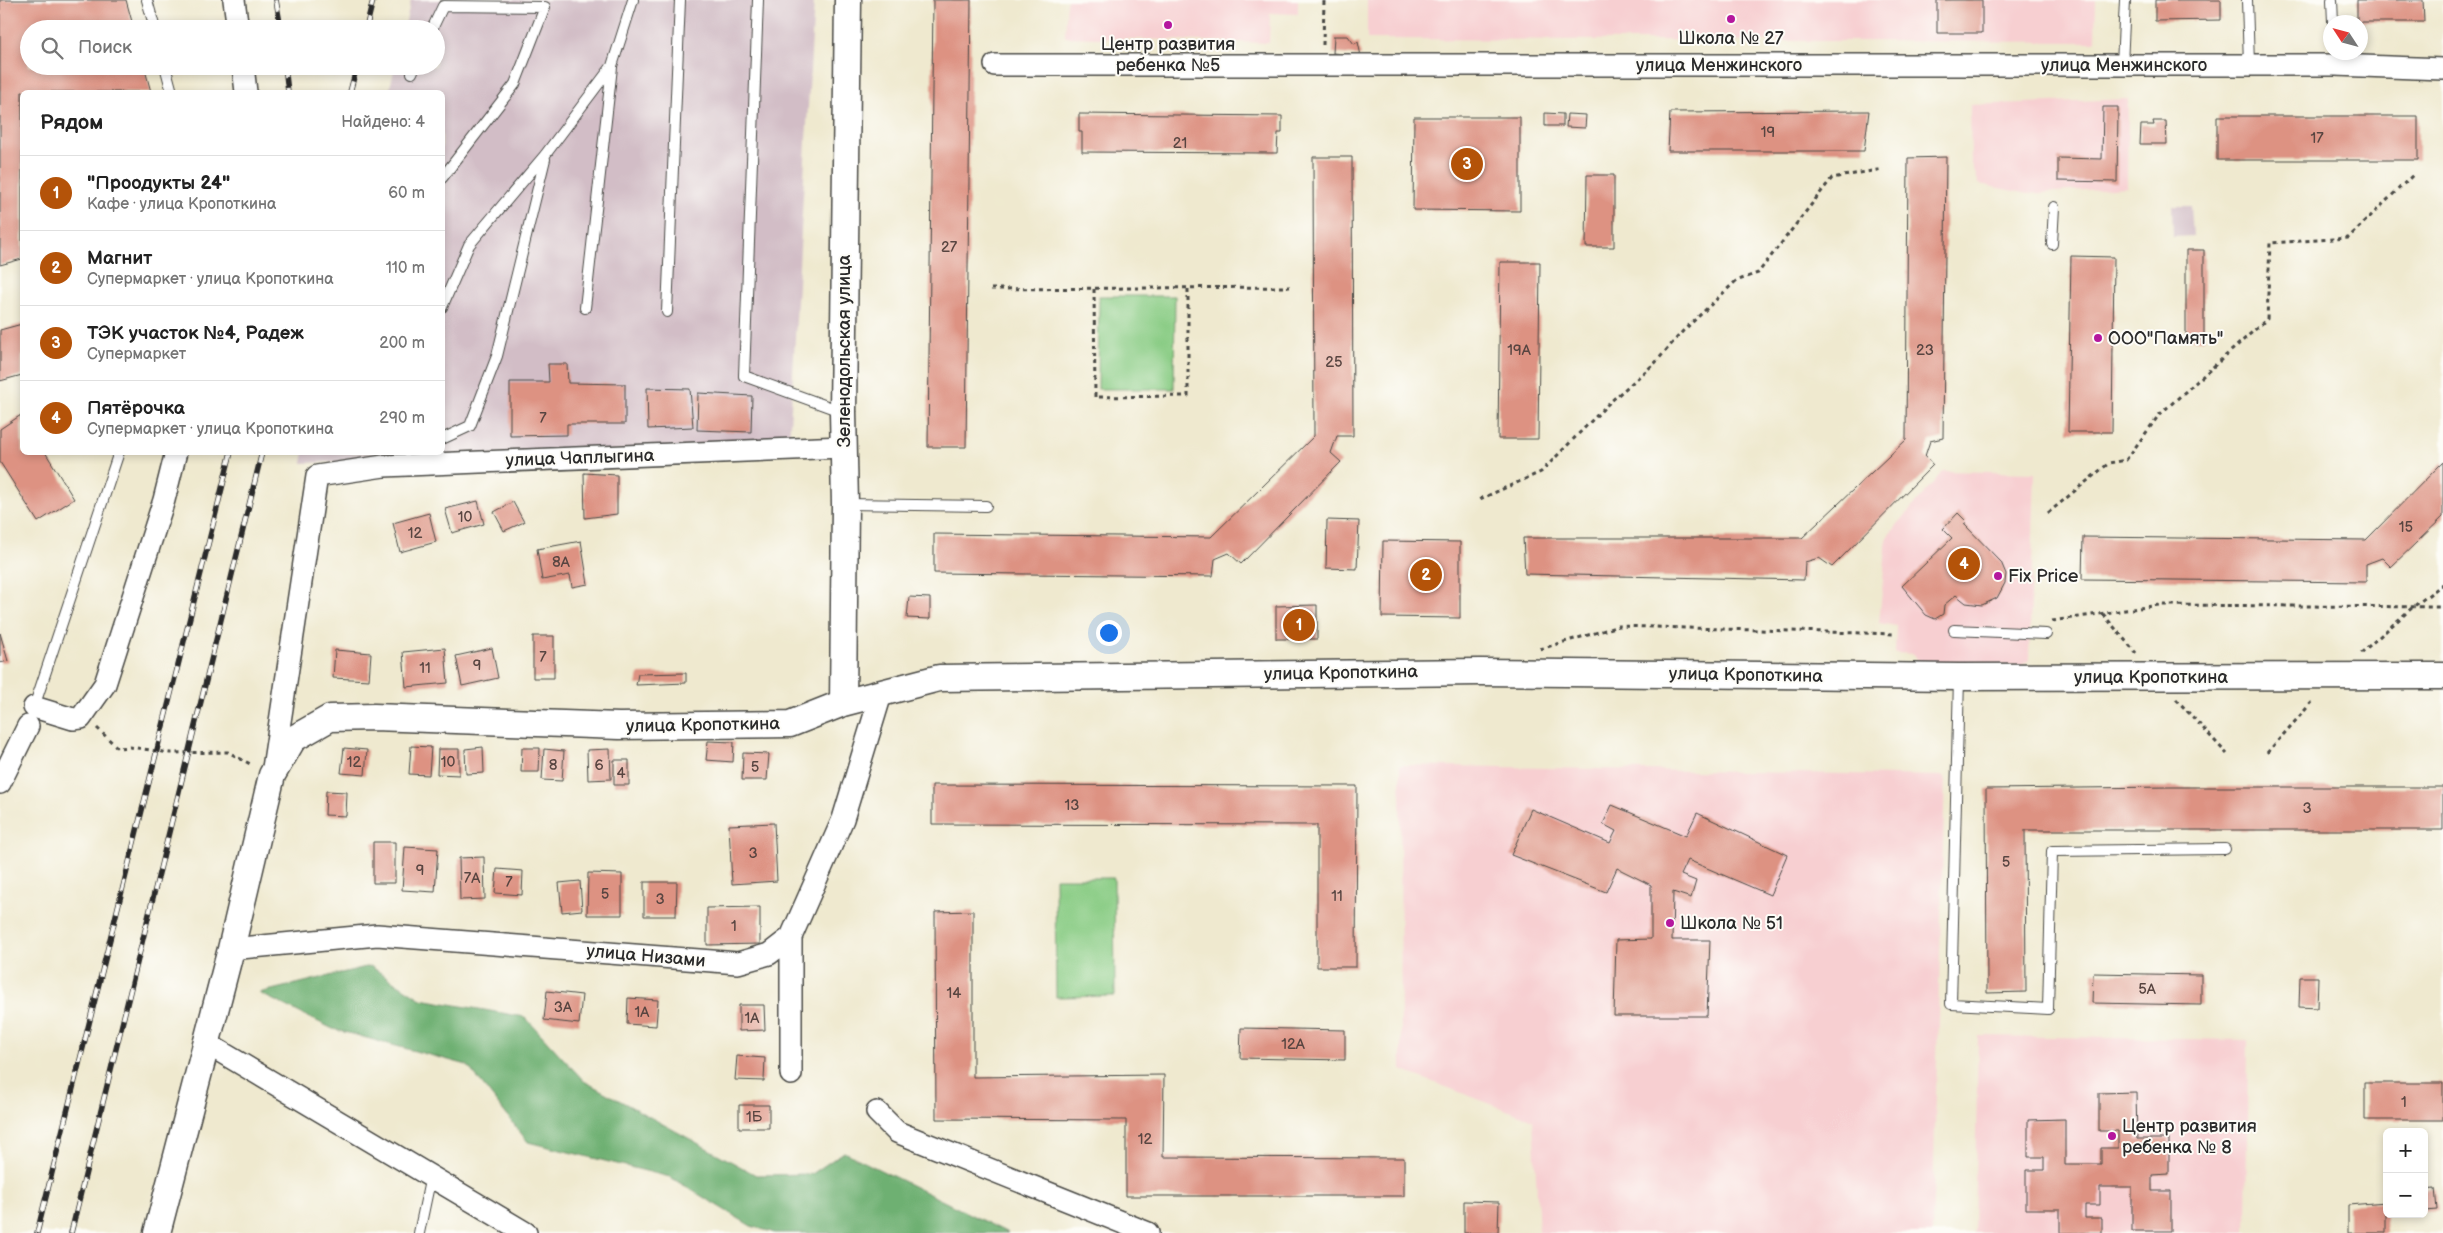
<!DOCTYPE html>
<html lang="ru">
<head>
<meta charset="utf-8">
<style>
  :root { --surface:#fff; --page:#f6f6f6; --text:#222; --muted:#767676; --line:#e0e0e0; --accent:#b45309 }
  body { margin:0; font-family:"Balsamiq Sans",sans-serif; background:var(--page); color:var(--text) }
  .controls { position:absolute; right:15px; bottom:15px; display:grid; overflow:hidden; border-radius:8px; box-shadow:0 2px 8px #0003 }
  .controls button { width:45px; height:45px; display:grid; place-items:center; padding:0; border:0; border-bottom:1px solid var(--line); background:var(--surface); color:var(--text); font:25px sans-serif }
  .compass { position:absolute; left:2323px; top:15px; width:45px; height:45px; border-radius:50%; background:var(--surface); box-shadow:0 2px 8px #0003; rotate:306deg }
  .you { position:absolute; left:1108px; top:632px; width:18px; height:18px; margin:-12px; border:4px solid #fff; border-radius:50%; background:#1a73e8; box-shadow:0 0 0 8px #1a73e833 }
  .badge { display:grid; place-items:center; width:32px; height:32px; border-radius:50%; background:var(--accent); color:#fff; font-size:16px; font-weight:700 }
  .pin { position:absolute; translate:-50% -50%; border:2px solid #fff; box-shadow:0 1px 5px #0006 }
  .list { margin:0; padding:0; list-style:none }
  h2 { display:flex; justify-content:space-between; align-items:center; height:65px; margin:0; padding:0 20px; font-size:21px }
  h2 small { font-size:16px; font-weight:400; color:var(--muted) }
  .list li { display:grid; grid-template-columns:32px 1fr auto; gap:15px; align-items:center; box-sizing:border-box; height:75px; padding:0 20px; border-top:1px solid var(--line) }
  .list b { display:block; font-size:19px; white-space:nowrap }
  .list p { margin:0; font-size:16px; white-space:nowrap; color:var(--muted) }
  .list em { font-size:16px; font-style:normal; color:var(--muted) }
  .icon { flex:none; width:28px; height:28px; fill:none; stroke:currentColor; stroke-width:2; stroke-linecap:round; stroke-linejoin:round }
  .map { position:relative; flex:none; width:2443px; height:1233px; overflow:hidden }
  .search { position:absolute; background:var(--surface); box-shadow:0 2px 8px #0003; left:20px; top:20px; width:425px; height:55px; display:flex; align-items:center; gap:12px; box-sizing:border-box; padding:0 18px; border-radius:28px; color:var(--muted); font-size:19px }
  .panel { position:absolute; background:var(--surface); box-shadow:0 2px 8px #0003; left:20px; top:90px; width:425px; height:365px; border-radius:8px }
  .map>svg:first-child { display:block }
  .built { fill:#f7cfd1 }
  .industrial { fill:#d2bdc6 }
  .green { fill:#89cc84; stroke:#5a7c58 }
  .forest { fill:#6eb072; stroke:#4c6e4e }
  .building { fill:#dd9282 }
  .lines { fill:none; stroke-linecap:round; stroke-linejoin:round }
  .service-casing { stroke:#484844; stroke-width:12 }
  .minor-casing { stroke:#484844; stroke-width:24 }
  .tertiary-casing { stroke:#484844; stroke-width:29 }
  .path { stroke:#484844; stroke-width:3; stroke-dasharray:4 4; stroke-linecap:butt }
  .service { stroke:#fff; stroke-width:10 }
  .minor { stroke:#fff; stroke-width:21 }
  .tertiary { stroke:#fff; stroke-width:26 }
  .rail-casing { stroke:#2b2b2b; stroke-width:5.5 }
  .rail { stroke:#fdfcf7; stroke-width:4; stroke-dasharray:11; stroke-linecap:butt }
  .poi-dot { fill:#b5179e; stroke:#fdfcf7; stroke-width:2 }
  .labels { text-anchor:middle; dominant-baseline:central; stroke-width:4; stroke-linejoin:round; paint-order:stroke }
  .number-label { font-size:15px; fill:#584541 }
  .poi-label { font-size:18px; fill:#2b2b2b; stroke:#fdfcf7; text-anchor:start }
  .street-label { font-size:18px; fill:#2b2b2b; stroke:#fdfcf7 }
</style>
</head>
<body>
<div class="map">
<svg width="2443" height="1233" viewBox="0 0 2443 1233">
  <rect width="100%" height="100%" fill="#fdfcf7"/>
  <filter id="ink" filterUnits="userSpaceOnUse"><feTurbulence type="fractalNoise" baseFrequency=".02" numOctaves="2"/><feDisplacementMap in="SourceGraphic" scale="10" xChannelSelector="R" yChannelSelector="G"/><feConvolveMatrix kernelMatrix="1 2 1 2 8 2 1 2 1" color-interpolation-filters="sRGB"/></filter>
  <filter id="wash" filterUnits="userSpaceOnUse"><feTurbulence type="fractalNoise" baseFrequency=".0096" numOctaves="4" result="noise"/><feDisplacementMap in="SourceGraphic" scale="20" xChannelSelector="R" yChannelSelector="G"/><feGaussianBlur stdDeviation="1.12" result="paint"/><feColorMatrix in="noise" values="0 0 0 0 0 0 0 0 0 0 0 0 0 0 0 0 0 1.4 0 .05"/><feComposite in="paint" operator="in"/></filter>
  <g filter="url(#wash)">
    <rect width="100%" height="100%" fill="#efe9cf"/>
    <path class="built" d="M1067,0H1298V14L1270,13L1269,43L1065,37Z
      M1367,0H2096L2095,42L1367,39Z
      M2128,99L2127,187L2028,194L1979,184L1971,161L1970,105Z
      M1943,471L2035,473L2029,660L2021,666L1919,663L1914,654L1895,653L1896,626L1879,623L1887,537Z
      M1400,765L1945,776L1932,1233H1539L1533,1120L1401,1070Z
      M1978,1036L2248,1040L2246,1233H1974Z"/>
    <path class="industrial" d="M411,0H814L789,444L302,463L304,453L442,452V92H389L395,66H436V29H404Z
      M2172,206H2191L2193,236L2173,237Z"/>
    <path class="green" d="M1099,296H1175L1174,389H1098Z
      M1055,878H1114L1115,996L1056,997Z"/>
    <path class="forest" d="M370,966L421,999L525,1017L584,1081L756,1175L812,1174L844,1152L1008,1233H775L751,1226L670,1177L528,1142L467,1065L333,1029L259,993Z"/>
    <g id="blocks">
      <path class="building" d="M0,0H126L134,29H29V66H144L151,92H22V259L0,265Z
        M933,0H971L966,447H928Z
        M1937,0H1982V33H1937Z
        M2155,0H2221V20L2155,21Z
        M2357,0H2423L2424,22H2357Z
        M1334,36H1348L1354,44L1358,42L1361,56L1333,53Z
        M2103,107H2118L2117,182L2058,181V158L2102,159Z
        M1869,111L1864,151H1668L1670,112Z
        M1545,113L1563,114V126H1545Z
        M1079,114L1282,116V133H1278L1277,153L1082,152V132H1079Z
        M1567,114L1586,115L1585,128L1566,127Z
        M2217,116H2418V160H2217Z
        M1414,117H1520V211L1413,210Z
        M2153,121H2166L2167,144H2140L2141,125H2154Z
        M1313,157H1352L1353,436H1337L1331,453L1341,462L1241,564L1229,553L1215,559L1213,576L934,573V534L1211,537L1314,436Z
        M1946,157L1943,438L1930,441L1925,456L1933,465L1832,567L1819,558L1805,562L1804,580L1525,574L1523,538H1802L1906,440L1908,158Z
        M1587,175H1614V247H1586Z
        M2186,250H2204V340L2186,339Z
        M2071,256L2114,257L2112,432H2068Z
        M1500,262H1540L1538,439H1498Z
        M22,324V375L0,381V330Z
        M548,364H567L568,383L625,384V424H567V435L510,436V382H549Z
        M647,388L690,389L693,427L648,429Z
        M698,393L752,396L751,432L697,430Z
        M21,415L22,452H45L74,499L38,522L0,462V429Z
        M2443,462V517L2391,567L2382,558L2366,564V582L2082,579L2083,537L2366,540Z
        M584,473L617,475V514L585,518Z
        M478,501L484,524L452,533L445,509Z
        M513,502L524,522L504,531L494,512Z
        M429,513L436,542L400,552L393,523Z
        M1958,513L1967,522L1964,524L2001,562L2006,574L2005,583L1997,598L1982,605L1966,603L1956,595L1944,605L1943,614L1935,619L1926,615L1902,586L1952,538L1943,529Z
        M1327,520L1359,521L1357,569L1326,568Z
        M581,541L588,584L572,587L570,575L542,580L537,549Z
        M1383,541L1460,542V618L1382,617Z
        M909,597L930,598V619L907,618Z
        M1317,605V639H1276V606Z
        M0,633L8,661L0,663Z
        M533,636H554V678H533Z
        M445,648L448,683L406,687L403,652Z
        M492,648L498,678L462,686L456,656Z
        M335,650L371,653L369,680L333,678Z
        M686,673V683L636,685L638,674Z
        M708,741L734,742L733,762L706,760Z
        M411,746L431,747L429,775L409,774Z
        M483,747L484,773L466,774L465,749Z
        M344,748L367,750L365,775L341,773Z
        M522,748H540L539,772H521Z
        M438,749H459V775L437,774Z
        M544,749L564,751L562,781L542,780Z
        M610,749L611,779L588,780L587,750Z
        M743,753L769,754L767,780H742Z
        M614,760H629V785H614Z
        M932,785L1357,786L1356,967H1317V825L932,824Z
        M2170,787H2443V830H2025L2026,992L1987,993L1986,789Z
        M326,791L347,792L346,816L325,815Z
        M1612,805L1686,836L1697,813L1787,855L1770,895L1688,860L1681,875L1696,881L1691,898L1673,892L1672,940H1710L1707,1016H1614L1616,940L1651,939V885L1617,868L1606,892L1511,855L1531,809L1610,843L1616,831L1603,824Z
        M774,823L777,881L732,884L729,825Z
        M373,842H395V883H373Z
        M405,847L438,849L435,892L402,890Z
        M484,857L485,899L460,900L459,858Z
        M497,869L523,871L522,895L495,893Z
        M588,873L622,874V915H587Z
        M580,881L582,910L562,912L559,883Z
        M644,882H677L676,916H644Z
        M760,907V944L707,945V908Z
        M973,911V1077L1164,1075L1163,1157L1404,1158V1196H1126V1120L936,1119L935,912Z
        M2093,973L2201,975V1005L2092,1003Z
        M2300,977H2318L2317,1008L2299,1007Z
        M547,991L582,995L579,1024L544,1020Z
        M628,998L658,1000L656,1026L627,1024Z
        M739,1005H764L765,1030L739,1031Z
        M1241,1028L1345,1030V1060L1240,1058Z
        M737,1056L765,1058L764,1081L735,1080Z
        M2365,1083H2443V1120H2365Z
        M2136,1092L2137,1139H2169V1174L2152,1175V1191H2171V1231H2132V1187H2100V1205H2085V1218H2102V1233H2060V1209H2026V1170H2044V1157H2028V1120L2065,1119V1164H2101V1148H2118V1131H2099V1093Z
        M739,1105H769V1128H739Z
        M2435,1188L2437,1210L2424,1211V1189Z
        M1464,1201L1499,1202L1498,1233H1464Z
        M2386,1202V1233H2348V1205Z"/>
    </g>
  </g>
  <g filter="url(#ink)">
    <use href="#blocks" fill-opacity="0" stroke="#484844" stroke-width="1"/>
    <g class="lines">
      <g class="service-casing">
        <path id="service" d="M147,0L155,29
          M758,0L744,376L843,412
          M2247,0L2249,65
          M2332,0L2333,22
          M432,29L443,6L545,7L515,84L442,178
          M2122,65L2125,0
          M165,66L172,92
          M412,73L415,66
          M2052,244L2054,207
          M442,307L469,245L545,155L612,66L633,0
          M585,308L612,67
          M667,312L680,0
          M442,439L470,426L497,356L545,159
          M845,504L986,506
          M1954,630L2046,634
          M1959,678L1951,1004L2048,1009L2052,851L2225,849
          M33,710L119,452
          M419,1233L431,1176"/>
      </g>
      <g class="minor-casing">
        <path id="minor" d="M234,0L238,29
          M995,65H2335L2443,69
          M243,66L246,92
          M34,707L73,719L81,718L105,684L164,500L176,452
          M273,768L317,476L384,466L843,447
          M0,783L28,726
          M791,937V1074
          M231,949L377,935L738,963L769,954L791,937L843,819L882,691
          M206,1043L526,1233
          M877,1112L897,1132L1148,1233"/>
      </g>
      <g class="tertiary-casing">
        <path id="tertiary" d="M843,703L845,504L843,412L848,0
          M157,1233L231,949L272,775L293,739L330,718L374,717L619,726L790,724L843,703L939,678L1480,672L1959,677L2443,676"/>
      </g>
      <path class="path" d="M1323,45L1324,0
        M991,289L1290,287
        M1094,289L1095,397L1188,396V288
        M1480,499L1541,472L1610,402L1655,363L1683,331L1736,281L1758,273L1832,178L1883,169
        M2048,513L2109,463L2126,460L2159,415L2267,319L2270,243L2348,238L2415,173
        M2103,614L2136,653
        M2052,621L2159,605L2443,607
        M1540,649L1619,626L1896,634
        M2361,653L2413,607L2443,584
        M2176,699L2227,754
        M97,728L118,748L130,747L170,753L228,752L252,765
        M2267,753L2314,700"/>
      <use href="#service" class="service"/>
      <use href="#minor" class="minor"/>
      <use href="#tertiary" class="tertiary"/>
      <g class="rail-casing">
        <path id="rail" d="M276,0L281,29
          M366,29L373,0
          M285,66L288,92
          M350,92L357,66
          M37,1233L231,452
          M71,1233L262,452"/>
      </g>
      <use href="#rail" class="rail"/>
    </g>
  </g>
  <g class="poi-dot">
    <circle cx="1731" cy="19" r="5"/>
    <circle cx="1168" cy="25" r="5"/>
    <circle cx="2098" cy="338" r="5"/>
    <circle cx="1998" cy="576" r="5"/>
    <circle cx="1670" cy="923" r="5"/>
    <circle cx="2112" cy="1136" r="5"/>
  </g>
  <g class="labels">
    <g class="number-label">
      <text x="1768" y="132">19</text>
      <text x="2317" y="138">17</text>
      <text x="1180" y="143">21</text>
      <text x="949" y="247">27</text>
      <text x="1519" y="350">19А</text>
      <text x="1925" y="350">23</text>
      <text x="1334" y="362">25</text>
      <text x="543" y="418">7</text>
      <text x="465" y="517">10</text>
      <text x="2406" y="527">15</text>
      <text x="415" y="533">12</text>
      <text x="561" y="562">8А</text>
      <text x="543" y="657">7</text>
      <text x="477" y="665">9</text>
      <text x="425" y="668">11</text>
      <text x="354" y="762">12</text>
      <text x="448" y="762">10</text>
      <text x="553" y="765">8</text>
      <text x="599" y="765">6</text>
      <text x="755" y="767">5</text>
      <text x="621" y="773">4</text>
      <text x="1072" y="805">13</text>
      <text x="2307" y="808">3</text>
      <text x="753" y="853">3</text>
      <text x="2006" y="862">5</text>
      <text x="420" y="870">9</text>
      <text x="472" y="878">7А</text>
      <text x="509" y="882">7</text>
      <text x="605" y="894">5</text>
      <text x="1337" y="896">11</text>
      <text x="660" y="899">3</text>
      <text x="734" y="926">1</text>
      <text x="2147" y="989">5А</text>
      <text x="954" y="993">14</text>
      <text x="563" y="1007">3А</text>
      <text x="642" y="1012">1А</text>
      <text x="752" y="1018">1А</text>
      <text x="1293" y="1044">12А</text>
      <text x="2404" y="1102">1</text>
      <text x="754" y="1117">1Б</text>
      <text x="1145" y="1139">12</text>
    </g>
    <g class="poi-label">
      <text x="1731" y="38" text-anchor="middle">Школа № 27</text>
      <text x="1168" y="44" text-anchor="middle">Центр развития<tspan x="1168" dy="21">ребенка №5</tspan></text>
      <text x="2108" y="338">ООО"Память"</text>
      <text x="2008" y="576">Fix Price</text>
      <text x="1680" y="923">Школа № 51</text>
      <text x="2122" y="1126">Центр развития<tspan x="2122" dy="21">ребенка № 8</tspan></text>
    </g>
    <g class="street-label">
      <text x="1719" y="65">улица Менжинского</text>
      <text x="2124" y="65">улица Менжинского</text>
      <text transform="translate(844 351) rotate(-90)">Зеленодольская улица</text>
      <text transform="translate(580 458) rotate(-2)">улица Чаплыгина</text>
      <text transform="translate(1341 673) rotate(-1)">улица Кропоткина</text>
      <text transform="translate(1746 675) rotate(1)">улица Кропоткина</text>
      <text x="2151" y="677">улица Кропоткина</text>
      <text transform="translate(703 725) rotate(-1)">улица Кропоткина</text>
      <text transform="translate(646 956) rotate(5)">улица Низами</text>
    </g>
  </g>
</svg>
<div class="controls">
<button>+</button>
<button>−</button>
</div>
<svg class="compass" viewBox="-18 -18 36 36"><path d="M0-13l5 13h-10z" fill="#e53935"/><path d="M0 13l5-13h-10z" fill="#767676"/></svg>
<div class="you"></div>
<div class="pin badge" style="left:1299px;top:625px">1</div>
<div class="pin badge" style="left:1426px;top:575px">2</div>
<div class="pin badge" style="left:1467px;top:164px">3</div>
<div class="pin badge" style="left:1964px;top:564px">4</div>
<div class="search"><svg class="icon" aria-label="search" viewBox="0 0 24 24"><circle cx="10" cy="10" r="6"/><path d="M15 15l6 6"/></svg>Поиск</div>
<section class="panel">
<h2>Рядом<small>Найдено: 4</small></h2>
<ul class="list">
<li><span class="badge">1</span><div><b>&quot;Проодукты 24&quot;</b><p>Кафе · улица Кропоткина</p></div><em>60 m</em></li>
<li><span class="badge">2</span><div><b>Магнит</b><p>Супермаркет · улица Кропоткина</p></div><em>110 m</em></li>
<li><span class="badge">3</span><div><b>ТЭК участок №4, Радеж</b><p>Супермаркет</p></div><em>200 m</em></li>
<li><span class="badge">4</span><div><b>Пятёрочка</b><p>Супермаркет · улица Кропоткина</p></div><em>290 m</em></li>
</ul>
</section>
</div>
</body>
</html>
